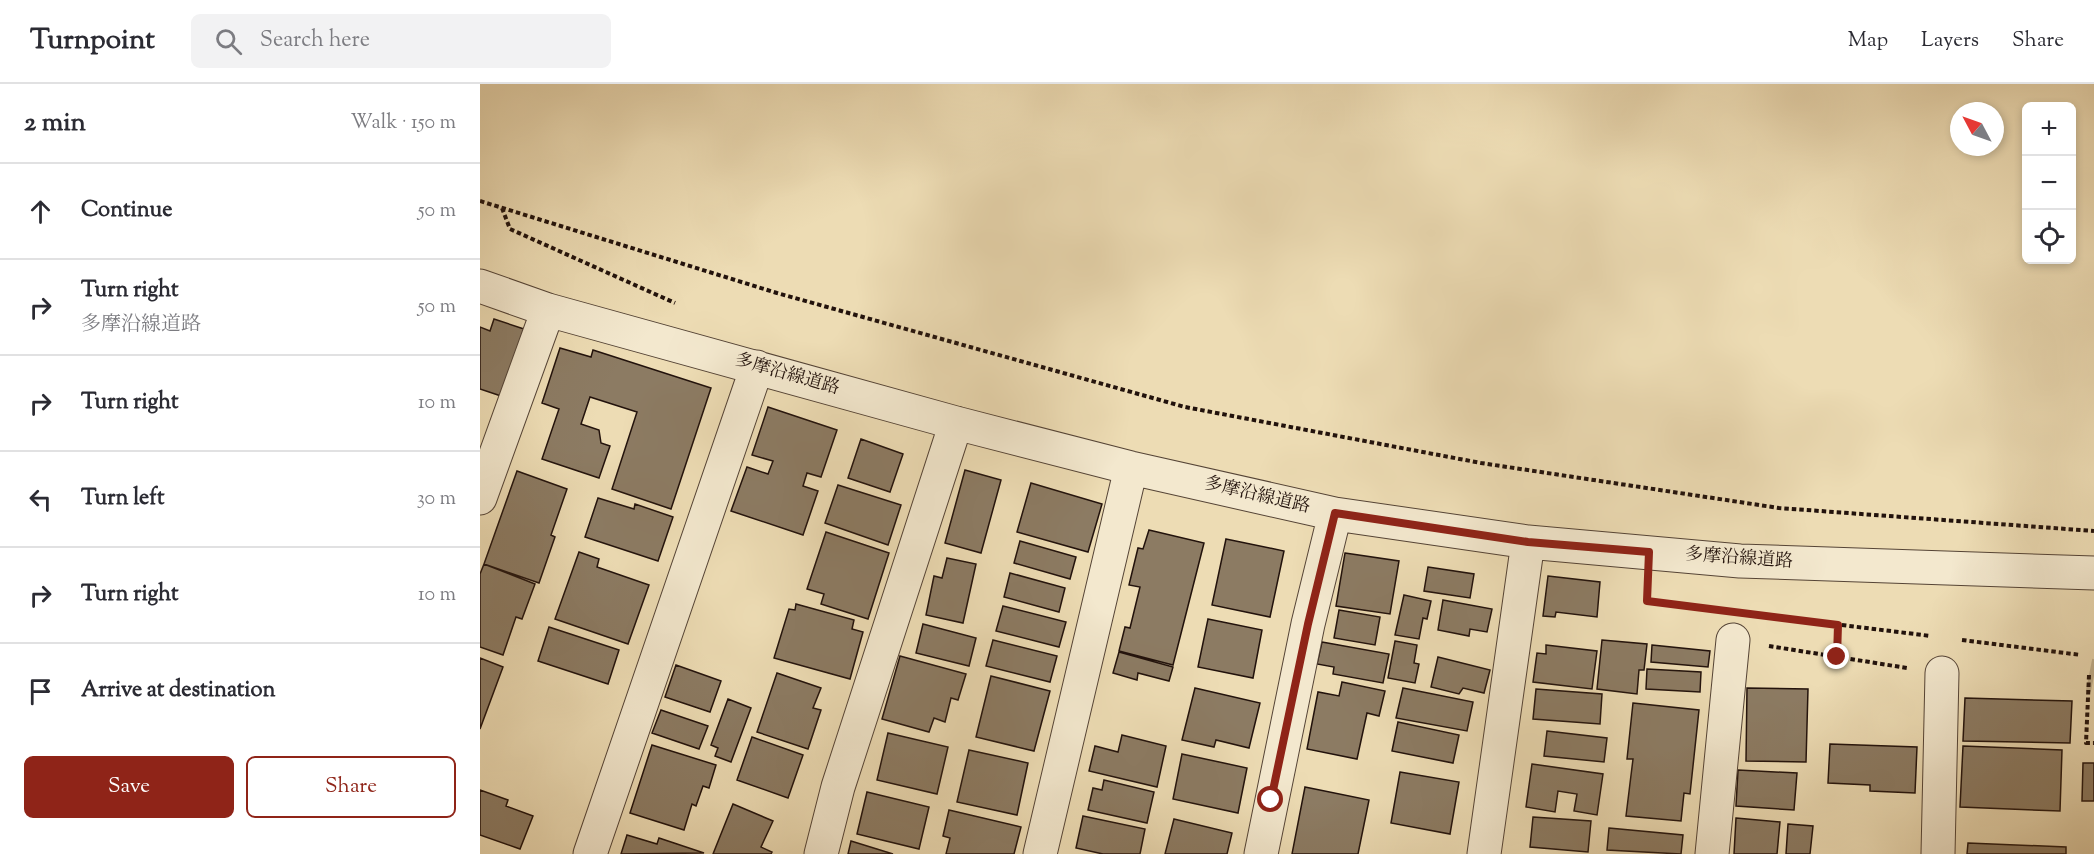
<!DOCTYPE html>
<html lang="en">
<head>
<meta charset="utf-8">
<style>
  :root { --surface:#fff; --page:#f2f2f3; --text:#2b2b33; --muted:#7c7c81; --line:#e1e1e2; --accent:#8f2418 }
  body { margin:0; font-family:"Sorts Mill Goudy","Noto Serif JP",serif; background:var(--page); color:var(--text) }
  .controls { position:absolute; right:18px; top:18px; display:grid; overflow:hidden; border-radius:9px; box-shadow:0 3px 9px #0003 }
  .controls button { width:54px; height:54px; display:grid; place-items:center; padding:0; border:0; border-bottom:2px solid var(--line); background:var(--surface); color:var(--text); font:30px sans-serif }
  .compass { position:absolute; left:1470px; top:18px; width:54px; height:54px; border-radius:50%; background:var(--surface); box-shadow:0 3px 9px #0003; rotate:311deg }
  .stop { position:absolute; width:18px; height:18px; margin:-14px; border:4px solid #8f2418; border-radius:50%; background:#fff }
  .stop.end { background:#8f2418; border-color:#fff; box-shadow:0 2px 6px #0008 }
  .list { margin:0; padding:0; list-style:none }
  h2 { display:flex; justify-content:space-between; align-items:center; height:78px; margin:0; padding:0 24px; font-size:26px }
  h2 small { font-size:20px; font-weight:400; color:var(--muted) }
  .list li { display:grid; grid-template-columns:39px 1fr auto; gap:18px; align-items:center; box-sizing:border-box; height:96px; padding:0 24px; border-top:2px solid var(--line) }
  .list b { display:block; font-size:22px; white-space:nowrap }
  .list p { margin:0; font-size:20px; white-space:nowrap; color:var(--muted) }
  .list em { font-size:20px; font-style:normal; color:var(--muted) }
  .actions { display:flex; gap:12px; padding:18px 24px }
  .actions a { flex:1; padding:14px 0; border:2px solid var(--accent); border-radius:9px; text-align:center; font-size:21px; color:var(--accent) }
  .actions .main { background:var(--accent); color:#fff }
  .icon { flex:none; width:33px; height:33px; fill:none; stroke:currentColor; stroke-width:2; stroke-linecap:round; stroke-linejoin:round }
  .map { position:relative; flex:none; width:1614px; height:770px; overflow:hidden }
  header { display:flex; align-items:center; gap:36px; box-sizing:border-box; height:84px; padding:0 30px; background:var(--surface); border-bottom:2px solid var(--line) }
  header strong { font-size:28px }
  nav { display:flex; gap:33px; margin-inline-start:auto; font-size:21px }
  .search { width:420px; height:54px; background:var(--page); display:flex; align-items:center; gap:15px; box-sizing:border-box; padding:0 21px; border-radius:9px; color:var(--muted); font-size:22px }
  main { display:flex }
  aside { flex:1; background:var(--surface) }
  .map>svg:first-child { display:block }
  .building { fill:#8c7b63; stroke:#22120c; stroke-width:1.5 }
  .lines { fill:none; stroke-linecap:round; stroke-linejoin:round }
  .minor-tunnel { stroke:#c4b492; stroke-width:33; stroke-dasharray:33 16; stroke-linecap:butt }
  .minor-casing { stroke:#554436; stroke-width:35 }
  .path { stroke:#22120c; stroke-width:4; stroke-dasharray:4.5 3; stroke-linecap:butt }
  .minor { stroke:#f3e8ce; stroke-width:33 }
  .route { stroke:#8f2418; stroke-width:8 }
  .labels { text-anchor:middle; dominant-baseline:central; stroke-width:6; stroke-linejoin:round; paint-order:stroke }
  .street-label { font-size:18px; fill:#22120c; stroke:#f3e8ce }
</style>
</head>
<body>
<header>
<strong>Turnpoint</strong>
<div class="search"><svg class="icon" aria-label="search" viewBox="0 0 24 24"><circle cx="10" cy="10" r="6"/><path d="M15 15l6 6"/></svg>Search here</div>
<nav><a>Map</a><a>Layers</a><a>Share</a></nav>
</header>
<main>
<aside>
<h2>2 min<small>Walk · 150 m</small></h2>
<ul class="list">
<li><svg class="icon" aria-label="ahead" viewBox="0 0 24 24"><path d="M12 20V5M6 11l6-6 6 6"/></svg><div><b>Continue</b></div><em>50 m</em></li>
<li><svg class="icon" aria-label="right" viewBox="0 0 24 24"><path d="M7 20v-9h11M14 6l5 5-5 5"/></svg><div><b>Turn right</b><p>多摩沿線道路</p></div><em>50 m</em></li>
<li><svg class="icon" aria-label="right" viewBox="0 0 24 24"><path d="M7 20v-9h11M14 6l5 5-5 5"/></svg><div><b>Turn right</b></div><em>10 m</em></li>
<li><svg class="icon" aria-label="left" viewBox="0 0 24 24"><path d="M17 20v-9H6M10 6l-5 5 5 5"/></svg><div><b>Turn left</b></div><em>30 m</em></li>
<li><svg class="icon" aria-label="right" viewBox="0 0 24 24"><path d="M7 20v-9h11M14 6l5 5-5 5"/></svg><div><b>Turn right</b></div><em>10 m</em></li>
<li><svg class="icon" aria-label="arrive" viewBox="0 0 24 24"><path d="M6 21V4h12l-3 4 3 4H6"/></svg><div><b>Arrive at destination</b></div></li>
</ul>
<div class="actions"><a class="main">Save</a><a>Share</a></div>
</aside>
<div class="map">
<svg width="1614" height="770" viewBox="0 0 1614 770">
  <rect width="100%" height="100%" fill="#eddcb4"/>
  <filter id="stains"><feTurbulence type="fractalNoise" baseFrequency=".00333" numOctaves="4"/><feColorMatrix values="0 0 0 0 .2 0 0 0 0 .09 0 0 0 0 .02 0 0 0 .5 -.17"/></filter>
  <radialGradient id="worn" r=".72"><stop offset=".6" stop-color="#630" stop-opacity="0"/><stop offset="1" stop-color="#630" stop-opacity=".3"/></radialGradient>
  <path class="building" d="M14,235L44,245L21,312L0,305V243L10,247Z
    M80,264L111,273L113,266L231,304L191,425L132,405L157,328L110,313L101,340L119,346L121,359L130,362L119,394L62,375L79,325L62,319Z
    M288,323L357,346L341,393L327,389L323,402L338,407L323,451L251,427L267,383L288,390L293,377L272,371Z
    M381,355L423,370L410,408L368,394Z
    M485,386L521,396L501,469L465,459Z
    M37,387L87,405L71,451L75,453L59,499L4,480Z
    M551,399L622,420L608,468L537,448Z
    M358,401L421,421L408,461L345,439Z
    M118,414L154,425L155,420L193,433L178,477L105,453Z
    M669,446L724,459L693,581L639,567L645,543L650,544L660,503L649,501L658,464L663,465Z
    M346,448L409,469L388,535L341,520L344,510L327,505Z
    M746,455L804,467L790,533L732,521Z
    M540,457L596,473L590,495L534,479Z
    M99,468L119,475L117,483L169,501L148,560L75,535Z
    M865,469L919,477L910,530L856,522Z
    M467,474L496,480L483,539L446,531L454,492L462,494Z
    M4,480L55,500L42,535L36,533L23,571L0,563V490Z
    M948,483L994,490L990,514L944,507Z
    M530,489L585,504L579,528L524,513Z
    M1068,492L1120,498L1117,533L1076,528L1075,533L1063,532Z
    M924,511L951,517L947,535L943,534L939,555L915,551Z
    M963,516L1012,525L1007,548L990,545L989,552L958,546Z
    M316,520L374,536L372,545L383,548L370,595L294,574L309,525L315,526Z
    M523,522L586,538L579,563L516,547Z
    M859,526L900,533L895,561L854,554Z
    M728,535L782,546L773,594L718,583Z
    M443,540L496,554L489,582L436,569Z
    M69,543L139,566L128,600L58,577Z
    M513,556L577,572L570,598L506,582Z
    M1122,556L1167,560L1164,586H1159L1157,610L1117,605Z
    M915,557L937,561L934,579L939,580L935,599L908,594Z
    M842,558L909,570L903,599L853,590L854,583L837,580Z
    M1066,561L1117,567L1112,605L1053,598L1057,569L1066,570Z
    M1172,561L1230,567L1228,583L1171,578Z
    M639,568L693,583L689,597L658,589L657,596L633,589Z
    M420,572L486,590L478,616L471,614L465,638L454,634L449,648L402,635Z
    M958,573L1010,586L1004,609L983,604L979,610L951,603Z
    M0,574L23,583L0,645Z
    M196,581L241,597L230,628L185,613Z
    M1167,585L1221,588L1220,608L1166,605Z
    M297,589L341,604L333,624L341,626L328,665L277,648Z
    M511,592L570,607L554,667L496,653Z
    M862,598L905,607L899,632L887,629L877,675L827,665L838,608L859,612Z
    M715,604L780,619L769,664L736,656L734,663L702,656Z
    M923,604L993,618L987,647L916,634Z
    M1267,604L1328,605L1326,678L1266,677Z
    M1056,605L1122,610L1120,640L1053,635Z
    M1485,614L1592,617L1590,659L1483,657Z
    M248,615L271,624L251,678L235,672L238,664L231,661Z
    M1153,619L1219,626L1210,710L1204,709L1201,737L1146,732L1153,675H1147Z
    M181,626L228,642L219,665L172,649Z
    M918,638L979,651L973,679L912,667Z
    M1067,647L1127,654L1124,678L1064,672Z
    M408,649L468,663L457,710L397,696Z
    M642,651L686,662L677,703L609,687L615,662L638,668Z
    M272,653L323,671L308,714L257,696Z
    M1350,660L1437,663L1435,709L1390,707V701L1348,699Z
    M172,661L236,681L229,704L223,702L216,722L212,720L204,746L150,729Z
    M1483,662L1582,666L1580,727L1480,723Z
    M489,666L548,679L537,731L477,718Z
    M702,670L767,684L758,729L693,715Z
    M1603,679H1614V717H1602Z
    M1052,680L1123,690L1117,731L1094,727L1097,710L1078,707L1075,728L1046,723Z
    M1258,686L1317,689L1314,726L1256,722Z
    M920,688L979,698L970,750L911,739Z
    M624,696L674,708L667,739L608,726L613,704L622,706Z
    M825,703L889,716L878,770H812Z
    M0,706L28,716L26,722L53,732L40,765L0,751Z
    M387,708L449,723L439,765L377,750Z
    M253,720L293,737L281,763L292,768L291,770H233Z
    M469,726L541,743L534,770H466L470,754L463,752Z
    M603,732L665,745L660,770H623L596,764Z
    M1053,733L1111,737L1108,768L1050,763Z
    M1256,734L1300,738L1297,770H1254Z
    M694,735L752,749L747,770H685Z
    M1308,740L1333,742L1330,770H1306Z
    M1129,744L1203,751L1201,770L1127,766Z
    M147,751L177,760L179,754L224,769L141,770Z
    M371,757L413,770H368Z
    M1488,759L1586,763V770H1487Z"/>
  <g class="lines">
    <path class="minor-tunnel" d="M1609,591L1614,592"/>
    <g class="minor-casing">
      <path id="minor" d="M0,202L68,226L476,339L651,384L855,430L1048,458L1260,477L1614,489
        M0,414L68,226
        M110,770L277,283
        M341,770L358,703L476,339
        M560,770L651,384
        M781,770L828,540L855,430
        M1004,770L1048,458
        M1232,770L1253,556
        M1458,770L1462,589"/>
    </g>
    <path class="path" d="M0,117L297,209L705,323L1001,379L1299,424L1614,447
      M22,124L30,145L195,219
      M1168,504L1167,517L1231,525
      M1280,531L1451,552
      M1482,556L1601,571
      M1289,562L1427,584
      M1357,573L1358,541
      M1609,591L1606,659H1614"/>
    <use href="#minor" class="minor"/>
  </g>
  <g class="lines">
    <path class="route" d="M791,716L828,540L855,429L1048,458L1169,468L1167,517L1358,541L1357,573"/>
  </g>
  <g class="labels">
    <g class="street-label">
      <text transform="translate(307 291) rotate(16)">多摩沿線道路</text>
      <text transform="translate(777 412) rotate(13)">多摩沿線道路</text>
      <text transform="translate(1259 475) rotate(4)">多摩沿線道路</text>
    </g>
  </g>
  <rect width="100%" height="100%" filter="url(#stains)"/>
  <rect width="100%" height="100%" fill="url(#worn)"/>
</svg>
<div class="controls">
<button>+</button>
<button>−</button>
<button><svg class="icon" aria-label="locate" viewBox="0 0 24 24"><circle cx="12" cy="12" r="6"/><path d="M12 2v4M12 18v4M2 12h4M18 12h4"/></svg></button>
</div>
<svg class="compass" viewBox="-18 -18 36 36"><path d="M0-13l5 13h-10z" fill="#e53935"/><path d="M0 13l5-13h-10z" fill="#7c7c81"/></svg>
<div class="stop" style="left:791px;top:716px"></div>
<div class="stop end" style="left:1357px;top:573px"></div>
</div>
</main>
</body>
</html>
